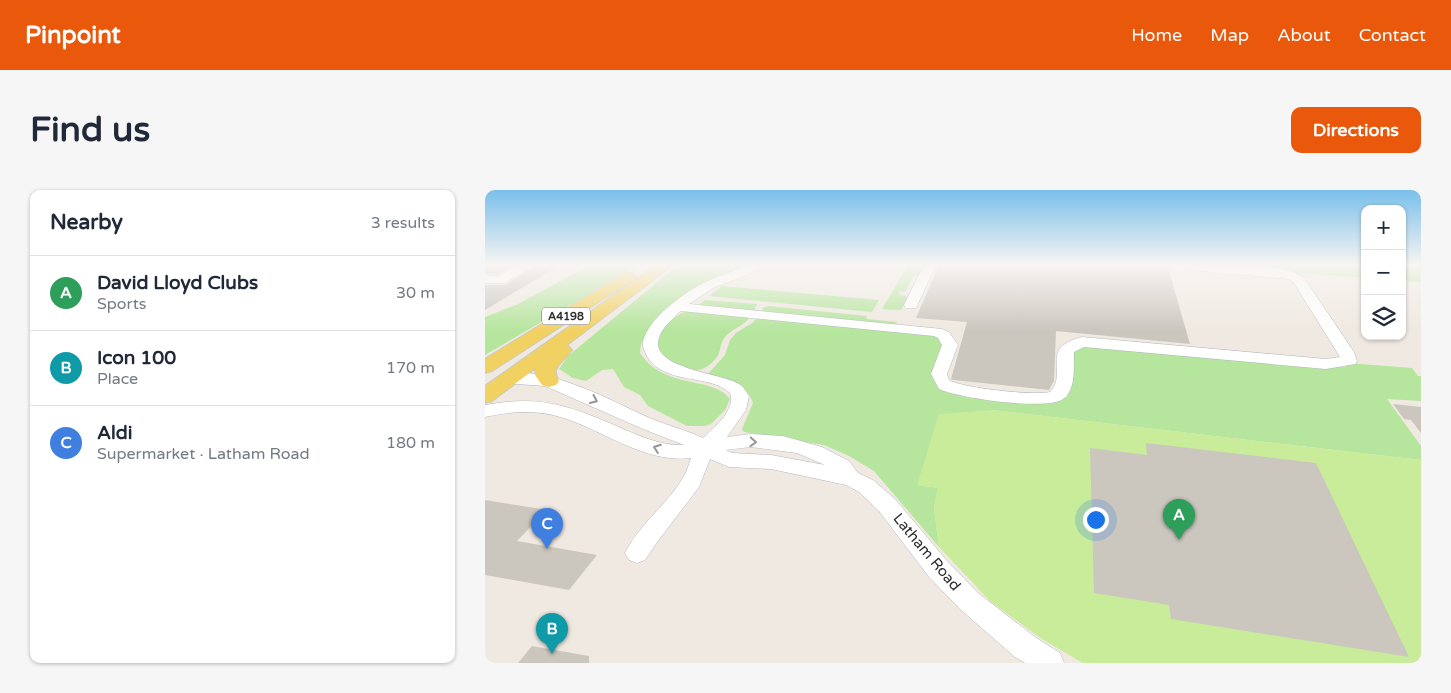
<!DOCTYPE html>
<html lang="en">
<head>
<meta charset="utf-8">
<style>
  :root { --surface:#fff; --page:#f6f6f7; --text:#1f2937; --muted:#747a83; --line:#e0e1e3; --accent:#ea580c }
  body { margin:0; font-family:"Varela Round",sans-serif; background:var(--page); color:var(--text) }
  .controls { position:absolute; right:15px; top:15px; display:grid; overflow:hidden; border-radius:10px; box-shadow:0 1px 4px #0004 }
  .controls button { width:45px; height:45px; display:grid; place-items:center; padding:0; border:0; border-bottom:1px solid var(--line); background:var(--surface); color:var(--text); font:25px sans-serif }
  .you { position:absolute; left:610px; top:329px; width:18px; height:18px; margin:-12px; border:4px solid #fff; border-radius:50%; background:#1a73e8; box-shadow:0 0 0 8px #1a73e833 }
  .badge { display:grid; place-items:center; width:32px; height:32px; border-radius:50%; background:var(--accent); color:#fff; font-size:16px; font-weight:700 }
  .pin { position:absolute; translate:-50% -41px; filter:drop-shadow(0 1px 2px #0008) }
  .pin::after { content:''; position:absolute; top:26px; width:18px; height:15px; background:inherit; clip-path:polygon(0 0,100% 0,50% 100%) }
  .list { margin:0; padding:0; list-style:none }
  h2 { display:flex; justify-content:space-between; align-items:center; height:65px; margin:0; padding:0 20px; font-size:21px }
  h2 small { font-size:16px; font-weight:400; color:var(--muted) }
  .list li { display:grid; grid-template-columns:32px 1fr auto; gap:15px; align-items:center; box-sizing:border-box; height:75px; padding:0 20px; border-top:1px solid var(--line) }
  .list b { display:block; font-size:19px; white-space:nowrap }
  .list p { margin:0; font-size:16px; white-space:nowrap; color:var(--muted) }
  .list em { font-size:16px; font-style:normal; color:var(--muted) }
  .icon { flex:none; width:28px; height:28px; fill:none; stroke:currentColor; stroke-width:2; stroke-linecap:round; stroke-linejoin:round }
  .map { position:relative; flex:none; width:936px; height:473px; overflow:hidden; border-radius:10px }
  header { display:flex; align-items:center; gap:30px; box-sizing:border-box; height:70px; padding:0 25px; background:var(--accent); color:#fff }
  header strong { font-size:24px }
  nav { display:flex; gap:28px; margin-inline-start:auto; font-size:18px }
  .intro { display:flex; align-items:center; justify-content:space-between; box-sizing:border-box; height:120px; padding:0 30px }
  h1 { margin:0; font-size:35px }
  .button { padding:12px 22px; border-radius:10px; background:var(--accent); color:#fff; font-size:18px; font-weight:700 }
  main { display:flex; gap:30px; padding:0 30px }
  aside { flex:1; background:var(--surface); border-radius:10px; box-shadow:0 1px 4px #0004 }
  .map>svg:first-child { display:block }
  .green { fill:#b6e59e }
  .pitch { fill:#c9ec9a }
  .building { fill:#cbc7bf }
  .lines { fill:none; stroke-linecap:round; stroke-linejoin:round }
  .minor-casing { stroke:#b4b7c1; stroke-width:1 }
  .major-casing { stroke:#c9c9c9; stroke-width:2 }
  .minor { fill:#fff; fill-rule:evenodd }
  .major { fill:#f2d163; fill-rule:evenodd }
  .oneway { stroke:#969696 }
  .labels { text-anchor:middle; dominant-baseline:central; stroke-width:5; stroke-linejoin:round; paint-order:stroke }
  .shield { fill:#fff; stroke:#6d6d6d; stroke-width:1 }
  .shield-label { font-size:11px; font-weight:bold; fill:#2e2e2e }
  .near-street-label { font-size:15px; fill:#2e2e2e; stroke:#fff }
</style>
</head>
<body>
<header>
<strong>Pinpoint</strong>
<nav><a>Home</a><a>Map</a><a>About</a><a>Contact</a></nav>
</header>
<div class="intro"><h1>Find us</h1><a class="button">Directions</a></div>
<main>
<aside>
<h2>Nearby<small>3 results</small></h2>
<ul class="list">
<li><span class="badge" style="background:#2e9e5b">A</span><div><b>David Lloyd Clubs</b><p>Sports</p></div><em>30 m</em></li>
<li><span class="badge" style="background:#0f9aa8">B</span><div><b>Icon 100</b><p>Place</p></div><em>170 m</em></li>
<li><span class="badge" style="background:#3f7fe0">C</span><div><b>Aldi</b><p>Supermarket · Latham Road</p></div><em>180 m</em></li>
</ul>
</aside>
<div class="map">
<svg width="936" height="473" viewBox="0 0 936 473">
  <rect width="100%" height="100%" fill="#efe9e1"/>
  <path class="green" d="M105,75H154L0,165V127L33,114Z
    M193,75H264L244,84L162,143L156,154L155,163C179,200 229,186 245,209L240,220L226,234L220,236H202L163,216L155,205L139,197L128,179L117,180L101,191L88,188L74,179L83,166Z
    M423,75H440L436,83L428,87L420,102L413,101L415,105L421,106V110L416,120L397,119Z
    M705,75H880V88L815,83L819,90Z
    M917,75H936V92L917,91Z
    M237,96L394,110L387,122L224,106Z
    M220,110L272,114L268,123L212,117Z
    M283,116L382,126L381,129L412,132L410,136L276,123L278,118Z
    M203,121L266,125C261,136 247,138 240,147C235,153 236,160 233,165C224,181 205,185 189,177C183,174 177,166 172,161C174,140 182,128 203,121Z
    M274,126L444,142L460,151L450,191L561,213L582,207L584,203L586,163L589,158L618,154L854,177H860L863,173L927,178L933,186H936V211L902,209L936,256V270L507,220L432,295L453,298L449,318L454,357L389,281L364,266L339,255L259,242L257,239L268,213C261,192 242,189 223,184L240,165L245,150L251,143L267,133Z"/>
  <path class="pitch" d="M507,220L936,270V473H598L557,449L505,411L454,357L449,318L453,298L432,295L454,224Z"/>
  <path class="building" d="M0,75H29L13,84L0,83Z
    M51,75H75L0,120V95H21Z
    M454,75H640L683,78L705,154L571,141L569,191L564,200L469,190L466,189L482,132L431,128Z
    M908,214L936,217V243L926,230L919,229Z
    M661,253L831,273L924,467L686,429L684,415L609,403L605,258L662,265Z
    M0,310L62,320L32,351L112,365L84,400L0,385Z
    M47,456L104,466V473H33Z"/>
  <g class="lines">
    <g class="minor-casing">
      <path id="minor" d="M33,75H49L20,93H0V85L13,86Z
        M262,75H276L265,84L228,98L204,114L457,139L464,142L473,155L462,184L464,190C476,198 551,206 565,202C584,182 553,158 597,147L841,169L855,167L809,93L804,89L694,79L688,75C718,75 797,70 819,88L869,162L872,171L870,174L841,179L599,157L589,162C588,177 592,199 578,209C562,221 473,208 454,199L446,184L457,155L453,148L449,146L196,121L193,123C187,130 177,138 174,147C163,179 238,183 254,194C259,197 261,202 264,206L261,220L242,247L266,244L298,246L337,257L364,271L373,283L388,290L410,309L462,371L493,403L550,447L575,463L579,473H540L530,467L475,419L444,387L394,321L374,302L361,295L286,279L244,277L225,269L214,297L173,351L160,370L152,373L144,370L140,363C155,333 183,314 199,286C202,281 204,274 206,268C157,274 114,236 68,225C45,220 23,222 0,227V215C49,206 77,213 122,232C146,242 172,256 199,255L158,239L60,196L18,193L16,189L18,185C62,174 126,211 167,229C184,236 201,240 218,248C226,240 238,231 243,220C246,215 248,207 244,202C224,184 178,195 162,166C159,160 156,154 159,148C167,125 205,98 227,89C238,84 251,82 262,75ZM266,257L312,263L340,275L286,265L247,263L241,260Z
        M439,75H451L431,118H421L419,115Z"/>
    </g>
    <g class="major-casing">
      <path id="major" d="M171,75H188L82,155L87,160C80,171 64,177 74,191L71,195L64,197L57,195L50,185L51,178L7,211L0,213V196Z
        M143,82L148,84L151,87L148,90L7,181L0,183V169L138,84Z"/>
    </g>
    <use href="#minor" class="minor"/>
    <use href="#major" class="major"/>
  </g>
  <defs><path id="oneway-chevron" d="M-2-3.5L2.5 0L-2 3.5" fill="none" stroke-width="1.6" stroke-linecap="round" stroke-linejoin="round" transform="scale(1.25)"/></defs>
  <g class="oneway">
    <use href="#oneway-chevron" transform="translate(109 210) rotate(25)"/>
    <use href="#oneway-chevron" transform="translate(268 252) rotate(3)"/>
    <use href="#oneway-chevron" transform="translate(172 258) rotate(-160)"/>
  </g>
  <linearGradient id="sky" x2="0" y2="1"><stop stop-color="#7abfeb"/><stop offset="0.53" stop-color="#f8f5f2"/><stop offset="1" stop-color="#f8f5f2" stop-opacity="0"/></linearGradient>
  <rect width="936" height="141" fill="url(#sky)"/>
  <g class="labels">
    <rect class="shield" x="57" y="117.5" width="48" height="17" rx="4"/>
    <g class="shield-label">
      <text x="81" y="126">A4198</text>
    </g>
    <g class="near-street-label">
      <text transform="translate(442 362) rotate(50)">Latham Road</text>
    </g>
  </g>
</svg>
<div class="controls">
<button>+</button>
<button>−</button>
<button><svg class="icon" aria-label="layers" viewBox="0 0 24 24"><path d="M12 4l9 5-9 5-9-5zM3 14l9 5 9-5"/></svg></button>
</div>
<div class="you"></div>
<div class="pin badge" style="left:694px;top:350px;background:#2e9e5b">A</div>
<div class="pin badge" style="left:67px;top:464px;background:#0f9aa8">B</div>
<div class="pin badge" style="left:62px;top:359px;background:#3f7fe0">C</div>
</div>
</main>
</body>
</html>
